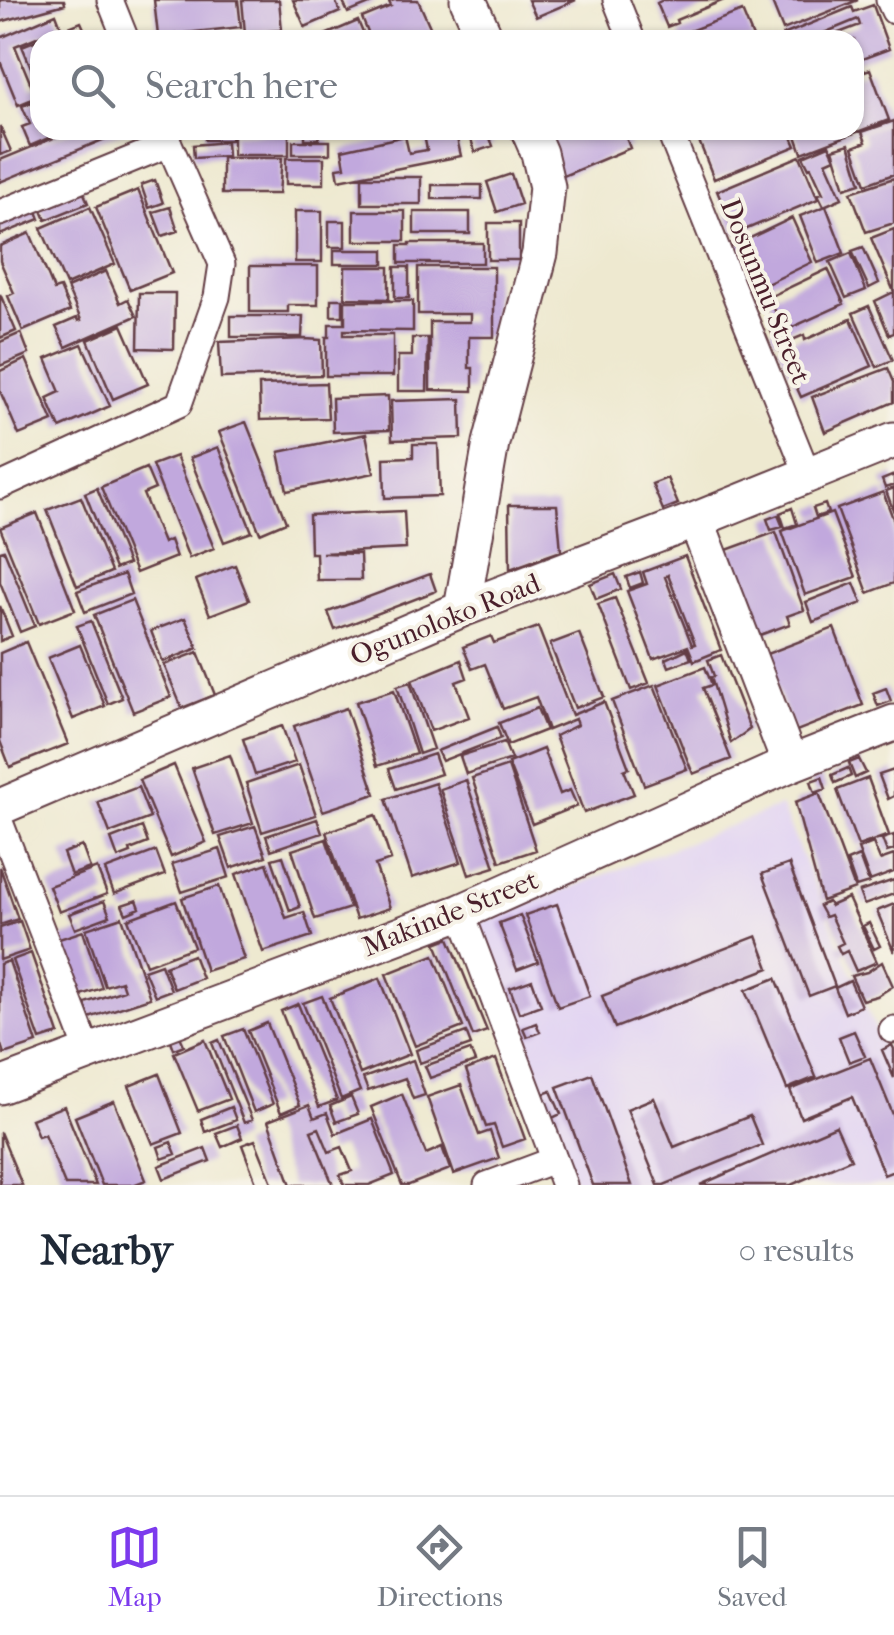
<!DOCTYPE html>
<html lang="en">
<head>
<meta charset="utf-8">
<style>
  :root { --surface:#fff; --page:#f2f2f3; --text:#1f2937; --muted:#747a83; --line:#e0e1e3; --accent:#7c3aed }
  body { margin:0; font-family:"IM FELL French Canon",serif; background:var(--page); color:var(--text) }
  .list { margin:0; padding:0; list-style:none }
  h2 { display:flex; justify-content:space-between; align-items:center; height:130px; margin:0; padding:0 40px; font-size:42px }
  h2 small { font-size:32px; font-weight:400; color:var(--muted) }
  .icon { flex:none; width:55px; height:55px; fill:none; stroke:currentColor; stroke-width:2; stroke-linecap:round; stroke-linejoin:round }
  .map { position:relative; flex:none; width:894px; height:1185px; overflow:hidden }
  .search { position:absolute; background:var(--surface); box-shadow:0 2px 8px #0004; left:30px; right:30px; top:30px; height:110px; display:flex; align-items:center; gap:25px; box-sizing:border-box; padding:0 35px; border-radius:30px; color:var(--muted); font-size:38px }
  .sheet { height:310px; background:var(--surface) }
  nav { display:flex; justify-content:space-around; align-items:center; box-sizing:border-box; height:140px; border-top:2px solid var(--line); background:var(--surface); font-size:28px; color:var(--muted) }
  nav a { display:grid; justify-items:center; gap:5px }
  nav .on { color:var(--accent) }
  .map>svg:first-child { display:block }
  .built { fill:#e2d4f3 }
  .building { fill:#c1a8dd; fill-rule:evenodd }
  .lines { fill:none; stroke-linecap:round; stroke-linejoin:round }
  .street-casing { stroke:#633d44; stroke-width:29 }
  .secondary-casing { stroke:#633d44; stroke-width:39 }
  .street { stroke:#fff; stroke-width:25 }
  .secondary { stroke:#fff; stroke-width:35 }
  .labels { text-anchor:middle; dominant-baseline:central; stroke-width:8; stroke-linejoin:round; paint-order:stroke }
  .street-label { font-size:28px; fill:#4a1f2b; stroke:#f7f3e8 }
</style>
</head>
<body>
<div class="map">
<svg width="894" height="1185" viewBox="0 0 894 1185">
  <rect width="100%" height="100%" fill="#f7f3e8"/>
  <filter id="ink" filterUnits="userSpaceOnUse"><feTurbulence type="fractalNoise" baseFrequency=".01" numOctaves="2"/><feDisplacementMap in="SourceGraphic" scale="20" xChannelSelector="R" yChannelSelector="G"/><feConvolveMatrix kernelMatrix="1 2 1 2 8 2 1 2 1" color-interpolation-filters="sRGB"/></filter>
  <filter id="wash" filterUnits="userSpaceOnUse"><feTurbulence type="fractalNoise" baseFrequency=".0048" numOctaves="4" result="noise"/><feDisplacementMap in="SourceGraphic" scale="40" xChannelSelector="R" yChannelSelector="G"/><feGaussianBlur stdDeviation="2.25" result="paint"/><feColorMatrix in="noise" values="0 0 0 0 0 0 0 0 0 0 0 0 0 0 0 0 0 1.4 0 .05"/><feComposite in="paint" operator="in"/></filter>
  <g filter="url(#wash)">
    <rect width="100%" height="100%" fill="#eee9d0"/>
    <path class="built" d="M781,806L894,1072V1185H576L477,924Z"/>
    <g id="blocks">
      <path class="building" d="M0,0H64L65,4L0,22Z
        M154,0H238L241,27L158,36Z
        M242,0H279L282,30L245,33Z
        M293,0H335L340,12L305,27Z
        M342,0H379L348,13Z
        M394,0H418L435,38L371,40L362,18L391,6L389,2Z
        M528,0H576L536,17Z
        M663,0H724L676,20L677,23L667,27L657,3Z
        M771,0H858L783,30Z
        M873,5L889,49L854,62V40H820L860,25L858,19L807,40H785L783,35L852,7L854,12Z
        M742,11L754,40H681L679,35Z
        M56,14L61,27L15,46L32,87L40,83V96L18,105L0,61V38Z
        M358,21L366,40H327L325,35Z
        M81,22L89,40H40V78L36,79L22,46Z
        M870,69L889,120L802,153L794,130H854V75Z
        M40,99V130H67L30,146L22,127L30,124L22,106Z
        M894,121V174L866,184L853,147L866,142L862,132Z
        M0,126L11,151L0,155Z
        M73,130H127L0,182V160Z
        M205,130H231V140H205Z
        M305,130H319V139H305Z
        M433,130H455L461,156L339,180L337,168L345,167L342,150L405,136L409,153L427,150L424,135L434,134Z
        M468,130H487L493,146L475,152Z
        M535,130H623L630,148L556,179Z
        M711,130H789L796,146L714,179L697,136Z
        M233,134H289V155H233Z
        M293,141H330V154H293Z
        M226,142L227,156L194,158L193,145Z
        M849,144L861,183L845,188L833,149Z
        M829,145L835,158L826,162L842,198L824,206L818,194L823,193L811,167L809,168L803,156Z
        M800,156L818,199L735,234L717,191Z
        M222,158H282L279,194H222Z
        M286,158H324V184H286Z
        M511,174L521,204L497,212L487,182Z
        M362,177H421V204H362Z
        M894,178V223L866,232L851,192Z
        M155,180L163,203L149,208L141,185Z
        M432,185H482V199H432Z
        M81,186L88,203L46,220L39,203Z
        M138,190L172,273L130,290L96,207Z
        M35,206L40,219L0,235V220Z
        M826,206L844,253L818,263L800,216Z
        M90,207L115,264L66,285L41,228Z
        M170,207L178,231L162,236L153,212Z
        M295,211H322V262H295Z
        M354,211H405V241H354Z
        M414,212H470V234H414Z
        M792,218L812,262L748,293L727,249Z
        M329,221H345V247H329Z
        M488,223H519V260H488Z
        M894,229V333L889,335L875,301L894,292L871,238Z
        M30,233L54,290L60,288L70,311L23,331L8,296L14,293L0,261V246Z
        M410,243H483V263H399V245H410Z
        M863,247L879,283L869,288L852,251Z
        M334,250H384V264H334Z
        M851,253L866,290L846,298L830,262Z
        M250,266H318V305H288V312H250Z
        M345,267H389V299L345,298Z
        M395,267H409V298H395Z
        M418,267H494V337H469V368H473V391L430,390V322H470V314H418Z
        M828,269L844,304L784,331L769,297Z
        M106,271L120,303L128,299L136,316L66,347L56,327L77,318L78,321L81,320L67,288Z
        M139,293H175L174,349L138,348Z
        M0,294L16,331L0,338Z
        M331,299H343V316H331Z
        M345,301H413V331L344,330V335H393V376H326V337H329V324H345Z
        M869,306L893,360L877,367L853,313Z
        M231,316H303L302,337H231Z
        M851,319L872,366L801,397L778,346L804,335L805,340Z
        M122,325L148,384L113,399L88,340Z
        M779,327L784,337L775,340L771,331Z
        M21,333L29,354L0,366V342Z
        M412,338H428L427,391H398V356H412Z
        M305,339L321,340L322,375L221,378L219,342Z
        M82,344L110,406L60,428L47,398L60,392L46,359Z
        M26,359L53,421L19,435L0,391V371Z
        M888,368L894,382V402L825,432L812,397Z
        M326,383L328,418L260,420L259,385Z
        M388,396L389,430L333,432L332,398Z
        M461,399L462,438L392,440L391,401Z
        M246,422L286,522L260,533L219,432Z
        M366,434L374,473L287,491L279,452Z
        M413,444H438L440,496L385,498L384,458L413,457Z
        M218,447L252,532L224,542L190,458Z
        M176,456L214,548L189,558L152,465Z
        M146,468L155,489L143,494L163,543L170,540L176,557L136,573L101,487Z
        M894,475V485L885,488L882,480Z
        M667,478L678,504L663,510L652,484Z
        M97,488L128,564L115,569L85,493Z
        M894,488V512L886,491Z
        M883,492L894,521V583L868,593L837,509Z
        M81,497L111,572L77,586L47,510Z
        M825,504L828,513L816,517L813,508Z
        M509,505H557L561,551L510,569Z
        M792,508L797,524L785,528L780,513Z
        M404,511L406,549L322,553L360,554L361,580H317L316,553H310L309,515Z
        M37,513L75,610L39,624L0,528Z
        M832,513L856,577L805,595L782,531Z
        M778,515L783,527L771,530L767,519Z
        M776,532L804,610L787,616L790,624L752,638L721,552Z
        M4,550L35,626L20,632L0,582V551Z
        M685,556L721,650L694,661L688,646L653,659L627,591L647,584L643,572ZM668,575L695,644L692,645L665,577Z
        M235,565L249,600L210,615L196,580Z
        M640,572L643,583L630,588L626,577Z
        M124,574L131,594L85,612L77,591Z
        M430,574L436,591L335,630L328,612Z
        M615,574L621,589L596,599L590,584Z
        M854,583L862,603L813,622L806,602Z
        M615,598L649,683L631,690L598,604Z
        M132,600L171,697L133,712L94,615Z
        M0,606L12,636L0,641Z
        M185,618L198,648L163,662L151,631Z
        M91,621L122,698L108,704L77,626Z
        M538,627L572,715L604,702L629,768L624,770L634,794L584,813L555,736L577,725L575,719L548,730L536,697L503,709L485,664L472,669L463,647L491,636L494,643Z
        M834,628L863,705L794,732L764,655Z
        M579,633L604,697L575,708L550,644Z
        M26,642L68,744L10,767L0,741V653Z
        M80,645L105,706L73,719L48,658Z
        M687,649L691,659L669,667L666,659Z
        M198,652L215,695L182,708L164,665Z
        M721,655L750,729L731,743L711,677L714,676L708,660Z
        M461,660L467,678L456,682L469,717L431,731L412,680Z
        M705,667L712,685L703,688L731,759L693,774L658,685Z
        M410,682L433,749L419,754L397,686Z
        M654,685L687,769L644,785L612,701Z
        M886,688L891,701L878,706L873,693Z
        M394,690L416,754L377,766L356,702Z
        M346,708L375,794L323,811L294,726Z
        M537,708L546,730L508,745L499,723Z
        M282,726L295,762L255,775L243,739Z
        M497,727L501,738L442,761L437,751Z
        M504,742L511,759L466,774L460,756Z
        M543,749L560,794L570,790L577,806L532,824L508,763Z
        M434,754L441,774L396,789L389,769Z
        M230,755L253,823L215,835L192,768Z
        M859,759L866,773L855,778L849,763Z
        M174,765L206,842L171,857L139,780Z
        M299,765L316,815L262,832L246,783Z
        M508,766L536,850L500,862L472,778Z
        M848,768L851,776L835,783L832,775Z
        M894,770V796L888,799L879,775Z
        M822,777L826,789L815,793L811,781Z
        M868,778L889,835L858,846L837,790Z
        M466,780L495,867L469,875L440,789Z
        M435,783L461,862L412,878L386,799Z
        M138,787L150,818L110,833L98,802Z
        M819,793L855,889L822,901L795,802Z
        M376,815L391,860L375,865L390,908L356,919L326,832Z
        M317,819L322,833L271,850L266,836Z
        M255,826L266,856L231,868L220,837Z
        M142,827L148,843L130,850L131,853L118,858L111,839Z
        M894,835V850L887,852L882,839Z
        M326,839L350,908L315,919L292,850Z
        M873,843L880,860L894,855V872L870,881L858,849Z
        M82,846L90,868L71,875L63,853Z
        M220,849L229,877L182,892L172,864Z
        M156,851L165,875L114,894L105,870Z
        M283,856L300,907L290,911L272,859Z
        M859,856L869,883L856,887L847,861Z
        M267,863L286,918L304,912L312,936L263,952L236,874Z
        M789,864L835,986L809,996L762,874Z
        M0,867L18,919L0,925Z
        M97,868L107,894L59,912L49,886Z
        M894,880V894L864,905L859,892Z
        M219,886L244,959L206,971L182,898Z
        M848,898L877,962L856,971L847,951L841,954L837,946L843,943L830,915L825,917L819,906L828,902L830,906Z
        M137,900L140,908L126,914L122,905Z
        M104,901L110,916L75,929L69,914Z
        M176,901L194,947L146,965L128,919Z
        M557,904L590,996L558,1007L525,915Z
        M894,904V952L877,911Z
        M520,915L538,962L517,970L499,923Z
        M122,917L150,998L89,1018L85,1003L124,990L121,981L105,986L86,929Z
        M20,921L30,950L0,960V928Z
        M869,923L880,946L874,949L863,926Z
        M83,931L102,988L75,997L56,940Z
        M757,936L769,968L615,1028L602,996Z
        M449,938L487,1031L473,1036L436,943Z
        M31,953L59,1034L40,1040L12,960Z
        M193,955L202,978L174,989L165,966Z
        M434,955L463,1027L415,1046L386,974Z
        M9,961L37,1043L4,1054L0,1042V964Z
        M882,962L893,986L877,996L862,1000L851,976L867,972Z
        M161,964L171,990L155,996L144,970Z
        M380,978L410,1054L360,1074L330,998Z
        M776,978L816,1077L787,1089L746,990Z
        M532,980L541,1005L519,1013L510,988Z
        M850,981L861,1006L845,1013L835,988Z
        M322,996L360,1091L341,1099L303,1003Z
        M298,1004L337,1100L319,1107L281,1011Z
        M267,1023L300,1105L281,1113L248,1031Z
        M536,1023L540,1032L527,1037L523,1028Z
        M243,1029L273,1104L254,1112L224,1036Z
        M854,1031L865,1056L849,1062L839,1037Z
        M466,1032L471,1045L420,1063L416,1050Z
        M179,1034L184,1045L174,1049L170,1038Z
        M205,1040L229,1099L198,1111L174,1053Z
        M219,1040L252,1120L244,1123L212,1043Z
        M892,1045L894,1049V1078L882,1050Z
        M470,1050L475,1062L430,1078L425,1066Z
        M870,1058L894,1117V1171L884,1175L852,1097L801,1118L790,1090Z
        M496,1059L525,1139L502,1147L494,1125L486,1127L466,1070Z
        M413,1060L425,1095L413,1099L405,1078L368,1091L363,1078Z
        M159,1074L182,1133L153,1144L129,1086Z
        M592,1074L632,1185H593L557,1087Z
        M461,1085L479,1135L490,1131L499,1158L454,1174L427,1097Z
        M551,1091L561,1114L548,1120L538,1096Z
        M402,1094L426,1154L442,1147L450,1169L409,1185H402L371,1107Z
        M351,1097L358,1114L336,1122L330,1106Z
        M654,1098L674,1147L750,1116L762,1145L664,1185H658L627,1109Z
        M114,1101L146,1180L133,1185H102L75,1117Z
        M309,1105L314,1118L327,1113L335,1134L372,1119L394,1175L369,1185H344L340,1175L352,1171L342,1147L329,1152L319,1128L311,1131L333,1185H291L268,1121Z
        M64,1106L96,1185H65L44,1134L38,1136L31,1119Z
        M231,1107L236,1120L205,1132L201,1119Z
        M237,1125L242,1138L222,1147L216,1133Z
        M836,1126L851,1159L791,1185H700Z
        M0,1132L22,1185H0Z
        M255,1140L273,1185H257L242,1145Z
        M171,1142L176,1154L162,1159L158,1147Z
        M205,1148L210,1161L164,1179L159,1166Z"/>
    </g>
  </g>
  <g filter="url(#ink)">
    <use href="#blocks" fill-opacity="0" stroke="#633d44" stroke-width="2.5"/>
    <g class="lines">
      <g class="street-casing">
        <path id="street" d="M110,0L126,40
          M616,0L632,40
          M889,0L894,11
          M669,130L808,475
          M0,213L169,144
          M0,486L179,404L217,297L222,264L163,130
          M0,822L89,1053
          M461,912L564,1185
          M892,1030L894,1029
          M487,1185L554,1160"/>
      </g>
      <g class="secondary-casing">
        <path id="secondary" d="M468,0L486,40
          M696,520L790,764
          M462,609L491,443L540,253L547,187L539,153L529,130
          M0,807L462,609L696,520L894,440
          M0,1086L461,912L790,764L894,723"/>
      </g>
      <use href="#street" class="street"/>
      <use href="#secondary" class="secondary"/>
    </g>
  </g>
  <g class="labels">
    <g class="street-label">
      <text transform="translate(766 291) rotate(68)">Dosunmu Street</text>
      <text transform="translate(445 619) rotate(-22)">Ogunoloko Road</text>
      <text transform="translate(450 913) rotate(-22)">Makinde Street</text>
    </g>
  </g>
</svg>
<div class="search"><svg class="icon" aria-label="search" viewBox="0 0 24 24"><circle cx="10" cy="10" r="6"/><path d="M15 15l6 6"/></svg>Search here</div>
</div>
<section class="sheet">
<h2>Nearby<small>0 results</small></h2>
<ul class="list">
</ul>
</section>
<nav>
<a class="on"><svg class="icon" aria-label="map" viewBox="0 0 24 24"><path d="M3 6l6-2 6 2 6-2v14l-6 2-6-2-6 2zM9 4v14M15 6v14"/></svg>Map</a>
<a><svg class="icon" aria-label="directions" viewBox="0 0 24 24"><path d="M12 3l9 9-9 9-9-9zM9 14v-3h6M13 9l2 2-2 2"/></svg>Directions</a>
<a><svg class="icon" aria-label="saved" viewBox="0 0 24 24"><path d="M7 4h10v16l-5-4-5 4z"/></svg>Saved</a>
</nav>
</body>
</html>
